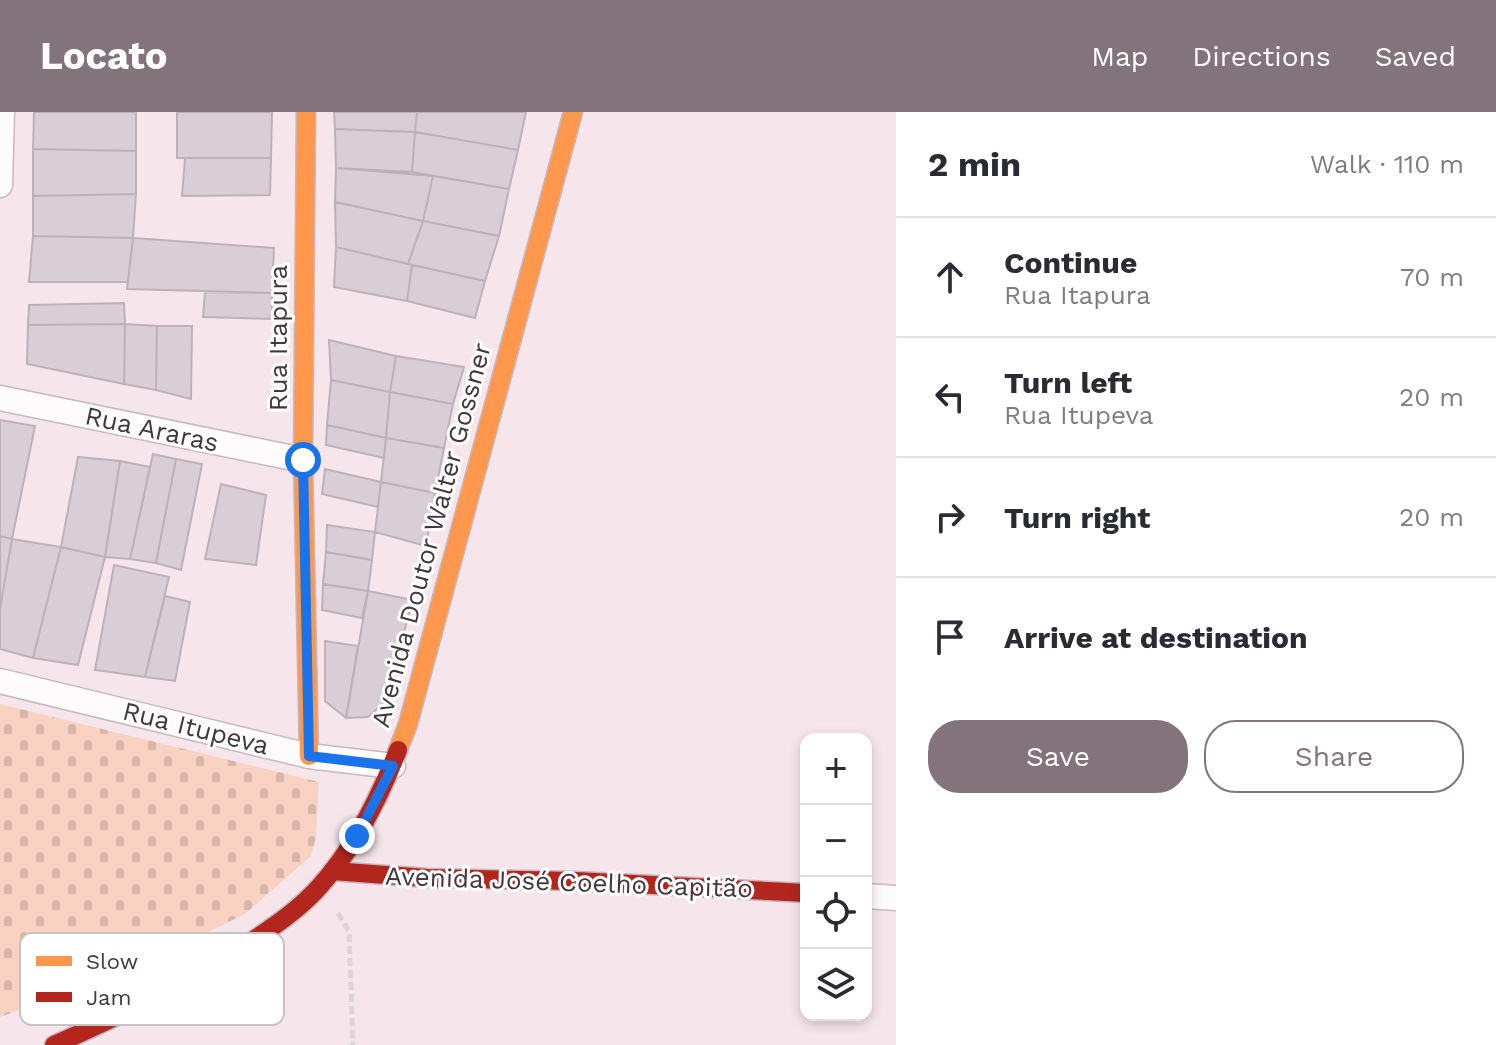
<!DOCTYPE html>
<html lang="en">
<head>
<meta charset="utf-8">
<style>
  :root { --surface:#fff; --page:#f2f2f3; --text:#2b2b33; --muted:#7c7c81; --line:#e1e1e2; --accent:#82747a }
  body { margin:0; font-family:"Work Sans",sans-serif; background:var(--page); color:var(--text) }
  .controls { position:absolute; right:24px; bottom:24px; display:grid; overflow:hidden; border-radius:16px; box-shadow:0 4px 12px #0003 }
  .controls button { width:72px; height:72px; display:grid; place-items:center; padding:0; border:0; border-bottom:2px solid var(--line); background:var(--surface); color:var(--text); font:40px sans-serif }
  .stop { position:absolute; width:24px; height:24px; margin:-18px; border:6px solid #1a73e8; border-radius:50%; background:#fff }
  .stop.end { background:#1a73e8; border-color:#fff; box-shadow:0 2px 8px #0008 }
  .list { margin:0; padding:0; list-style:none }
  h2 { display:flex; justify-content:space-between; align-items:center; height:104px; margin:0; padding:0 32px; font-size:34px }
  h2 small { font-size:26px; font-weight:400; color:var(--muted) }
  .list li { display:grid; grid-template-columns:52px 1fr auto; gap:24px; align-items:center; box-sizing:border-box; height:120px; padding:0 32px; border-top:2px solid var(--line) }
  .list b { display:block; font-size:30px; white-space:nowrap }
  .list p { margin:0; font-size:26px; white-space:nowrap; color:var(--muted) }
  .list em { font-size:26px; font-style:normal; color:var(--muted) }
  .actions { display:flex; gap:16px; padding:24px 32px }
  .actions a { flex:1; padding:18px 0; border:2px solid var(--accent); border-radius:32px; text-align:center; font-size:28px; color:var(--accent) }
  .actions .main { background:var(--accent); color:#fff }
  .icon { flex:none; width:44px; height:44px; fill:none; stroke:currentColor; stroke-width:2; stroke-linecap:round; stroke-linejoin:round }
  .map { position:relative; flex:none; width:896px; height:933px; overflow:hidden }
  header { display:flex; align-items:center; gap:48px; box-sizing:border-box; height:112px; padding:0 40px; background:var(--accent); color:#fff }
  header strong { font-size:38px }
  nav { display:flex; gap:44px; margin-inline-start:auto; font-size:28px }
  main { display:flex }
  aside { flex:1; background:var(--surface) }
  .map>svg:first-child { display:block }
  .cemetery { fill:url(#cemetery-stones) }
  .building { fill:#d9ced6; stroke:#bcb1b9; stroke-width:2 }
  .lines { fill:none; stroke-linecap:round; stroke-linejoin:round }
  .street-casing { stroke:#c6b8be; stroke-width:27 }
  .slow-casing { stroke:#c6b8be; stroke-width:21 }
  .jam-casing { stroke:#c6b8be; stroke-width:21 }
  .path { stroke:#dad6d8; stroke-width:5; stroke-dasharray:8 4; stroke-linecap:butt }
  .street { stroke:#fefbfc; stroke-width:24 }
  .slow { stroke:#ff974d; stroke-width:18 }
  .jam { stroke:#b3261e; stroke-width:18 }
  .route { stroke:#1a73e8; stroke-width:10 }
  .labels { text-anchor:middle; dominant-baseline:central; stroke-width:6; stroke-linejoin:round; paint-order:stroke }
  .street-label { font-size:26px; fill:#43363c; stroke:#fff }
  .key { fill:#fff; stroke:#c7c3c4; stroke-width:2 }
  .key-label { font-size:22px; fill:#43363c }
</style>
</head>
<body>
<header>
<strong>Locato</strong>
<nav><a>Map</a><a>Directions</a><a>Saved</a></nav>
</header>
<main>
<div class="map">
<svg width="896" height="933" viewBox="0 0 896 933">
  <defs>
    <pattern id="cemetery-stones" width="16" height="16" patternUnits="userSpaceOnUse" patternTransform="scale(2)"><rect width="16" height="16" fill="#f9d2c2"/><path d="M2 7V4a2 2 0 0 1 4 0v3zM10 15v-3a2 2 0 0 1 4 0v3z" fill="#d7b5a8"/></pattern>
  </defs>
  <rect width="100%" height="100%" fill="#f6e6ec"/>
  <path class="cemetery" d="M0,592L319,670L316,724L311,744L245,802L157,845L0,905Z"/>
  <path class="building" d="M34,0H136V39L33,37Z
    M177,0H272L271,46H177Z
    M334,0H417L415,20L335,17Z
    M417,0H526L518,38L415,20Z
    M335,17L415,20L412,60L336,56Z
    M415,20L518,38L509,77L412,60Z
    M33,37L136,39V82L33,84Z
    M185,46H271L270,83L182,84Z
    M336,56L433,64L423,109L335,90Z
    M433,64L509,77L499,124L423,109Z
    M136,82L133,126L33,124V84Z
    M335,90L423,109L408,152L336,135Z
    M423,109L499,124L485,169L408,152Z
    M33,124L133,126L128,170H29Z
    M133,126L274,136L272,181L127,177Z
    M336,135L412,153L407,189L334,175Z
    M412,153L485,169L475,206L407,189Z
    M205,180L272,181V207L203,205Z
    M124,191L125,212L28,213L29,193Z
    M125,212L124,272L27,252L28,213Z
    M125,212L157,214L156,278L124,272Z
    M157,214H192L191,287L156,278Z
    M329,228L396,244L390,280L331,268Z
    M396,244L464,255L453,292L390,280Z
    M331,268L390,280L386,326L327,313Z
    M390,280L453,292L444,336L386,326Z
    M0,308L35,314L12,427L0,424Z
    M327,313L386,326L384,346L326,333Z
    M386,326L444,336L435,381L381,370Z
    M153,342L176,347L156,451L130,447Z
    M78,345L120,349L105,445L61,435Z
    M176,347L202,352L181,458L156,451Z
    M120,349L150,355L130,447L105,445Z
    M325,357L381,370L378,395L322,382Z
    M381,370L435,381L426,434L375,420Z
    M221,372L266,383L256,453L205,447Z
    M327,413L375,420L372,448L326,440Z
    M0,424L12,427L0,497Z
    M12,427L61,435L33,546L0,537V497Z
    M61,435L105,445L78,553L33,546Z
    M326,440L372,448L368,479L323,472Z
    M114,453L169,465L145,565L95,558Z
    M323,472L368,479L362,506L322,498Z
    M368,479L413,488L384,591L368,605L346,606Z
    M165,484L190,490L175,569L145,565Z
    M325,529L358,534L346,606L325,589Z"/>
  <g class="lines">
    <g class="street-casing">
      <path id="street" d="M0,73L2,0
        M0,286L303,348
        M0,569L309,644L393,654
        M866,784L896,786"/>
    </g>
    <g class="slow-casing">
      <path id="slow" d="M306,0L303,348L309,644
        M398,638L408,612L573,0"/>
    </g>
    <g class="jam-casing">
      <path id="jam" d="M332,759L427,766L576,769L806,781
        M54,933C120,904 183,873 243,835C270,817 298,799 320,774C355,735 379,687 398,638"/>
    </g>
    <path class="path" d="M338,801L349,820L353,933"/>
    <use href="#street" class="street"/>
    <use href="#slow" class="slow"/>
    <use href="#jam" class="jam"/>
  </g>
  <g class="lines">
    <path class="route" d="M303,348L309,644L393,654L357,724"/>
  </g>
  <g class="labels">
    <g class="street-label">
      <text transform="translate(278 226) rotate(-90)">Rua Itapura</text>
      <text transform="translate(152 317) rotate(12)">Rua Araras</text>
      <text transform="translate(431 423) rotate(-75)">Avenida Doutor Walter Gossner</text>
      <text transform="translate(196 616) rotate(14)">Rua Itupeva</text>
      <text transform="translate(569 770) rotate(2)">Avenida José Coelho Capitão</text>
    </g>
  </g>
  <rect x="20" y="821" width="264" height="92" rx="12" class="key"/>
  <rect x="36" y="844" width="36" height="10" fill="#ff974d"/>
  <rect x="36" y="880" width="36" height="10" fill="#b3261e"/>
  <g class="key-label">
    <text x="86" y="857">Slow</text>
    <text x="86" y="893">Jam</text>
  </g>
</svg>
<div class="controls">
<button>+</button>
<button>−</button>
<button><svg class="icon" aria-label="locate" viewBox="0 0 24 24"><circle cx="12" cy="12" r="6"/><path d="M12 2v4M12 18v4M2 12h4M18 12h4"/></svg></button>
<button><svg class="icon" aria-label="layers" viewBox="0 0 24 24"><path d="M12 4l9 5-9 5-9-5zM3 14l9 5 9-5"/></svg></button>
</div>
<div class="stop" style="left:303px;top:348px"></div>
<div class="stop end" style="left:357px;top:724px"></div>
</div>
<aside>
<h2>2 min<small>Walk · 110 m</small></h2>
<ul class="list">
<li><svg class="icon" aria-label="ahead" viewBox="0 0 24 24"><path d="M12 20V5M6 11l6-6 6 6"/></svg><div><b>Continue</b><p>Rua Itapura</p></div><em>70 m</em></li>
<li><svg class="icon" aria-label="left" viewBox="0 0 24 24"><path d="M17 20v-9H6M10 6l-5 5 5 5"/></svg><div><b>Turn left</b><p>Rua Itupeva</p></div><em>20 m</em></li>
<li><svg class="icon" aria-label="right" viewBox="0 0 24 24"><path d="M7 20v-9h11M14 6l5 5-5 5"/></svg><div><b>Turn right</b></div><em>20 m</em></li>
<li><svg class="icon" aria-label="arrive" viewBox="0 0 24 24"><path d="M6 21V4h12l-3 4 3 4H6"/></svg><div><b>Arrive at destination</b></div></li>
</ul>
<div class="actions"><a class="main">Save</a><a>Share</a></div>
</aside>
</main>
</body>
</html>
